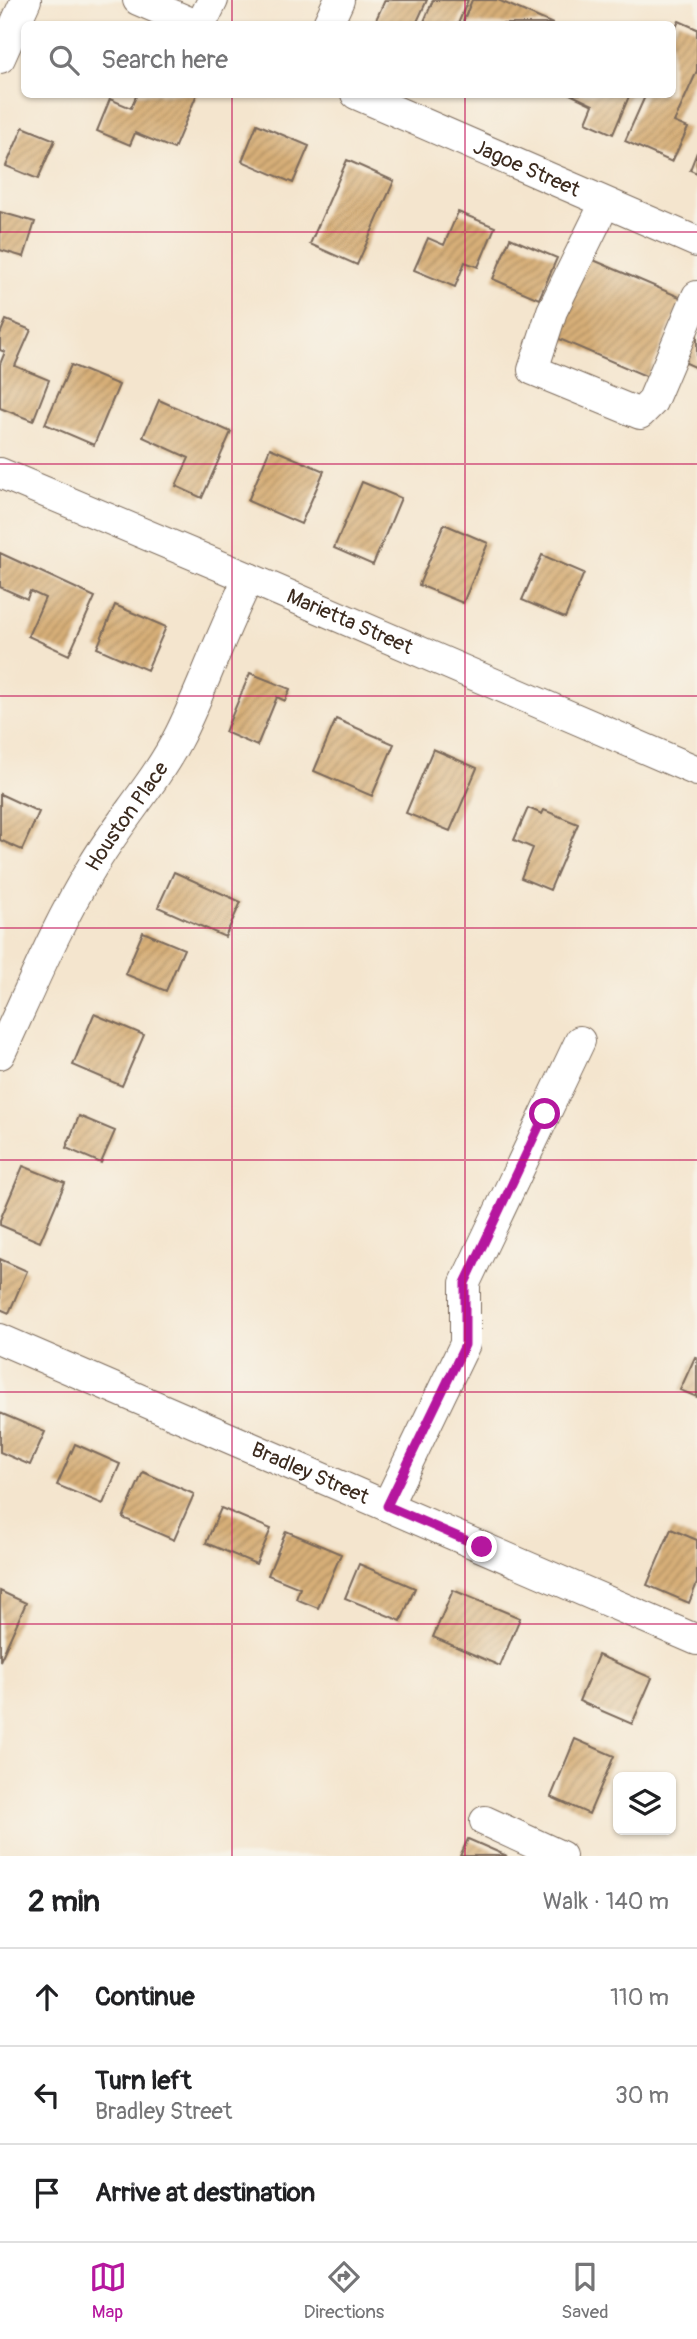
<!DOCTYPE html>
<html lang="en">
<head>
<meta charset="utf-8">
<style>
  :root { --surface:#fff; --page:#f6f6f6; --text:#202124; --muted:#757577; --line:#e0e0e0; --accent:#b5179e }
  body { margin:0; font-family:Pangolin,sans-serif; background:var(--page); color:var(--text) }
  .controls { position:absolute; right:21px; bottom:21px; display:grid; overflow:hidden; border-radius:10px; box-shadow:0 2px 5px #0004 }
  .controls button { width:63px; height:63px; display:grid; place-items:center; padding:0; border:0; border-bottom:2px solid var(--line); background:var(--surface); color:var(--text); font:35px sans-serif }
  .stop { position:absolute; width:21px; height:21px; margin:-16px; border:5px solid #b5179e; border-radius:50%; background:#fff }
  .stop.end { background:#b5179e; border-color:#fff; box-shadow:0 2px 7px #0008 }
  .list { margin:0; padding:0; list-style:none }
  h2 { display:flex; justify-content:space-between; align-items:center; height:91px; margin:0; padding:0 28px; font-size:30px }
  h2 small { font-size:23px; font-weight:400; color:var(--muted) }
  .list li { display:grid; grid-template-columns:46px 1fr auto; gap:21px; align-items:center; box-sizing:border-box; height:98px; padding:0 28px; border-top:2px solid var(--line) }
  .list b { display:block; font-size:26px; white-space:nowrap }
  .list p { margin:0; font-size:23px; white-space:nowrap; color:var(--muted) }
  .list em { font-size:23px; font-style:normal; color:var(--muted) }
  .icon { flex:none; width:38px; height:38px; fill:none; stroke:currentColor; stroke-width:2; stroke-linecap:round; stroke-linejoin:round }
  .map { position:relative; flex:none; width:697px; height:1856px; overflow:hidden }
  .search { position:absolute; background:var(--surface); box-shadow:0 2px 5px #0004; left:21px; right:21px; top:21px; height:77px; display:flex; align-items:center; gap:18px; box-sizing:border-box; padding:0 24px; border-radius:10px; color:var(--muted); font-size:26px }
  .sheet { height:385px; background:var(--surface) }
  nav { display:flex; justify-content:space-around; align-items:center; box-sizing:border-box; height:98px; border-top:2px solid var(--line); background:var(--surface); font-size:19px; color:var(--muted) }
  nav a { display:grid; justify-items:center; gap:4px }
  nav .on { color:var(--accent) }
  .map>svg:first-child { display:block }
  .building { fill:url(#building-hatch) }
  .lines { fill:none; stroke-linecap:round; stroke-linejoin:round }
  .minor-casing { stroke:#7c6b5c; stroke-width:32 }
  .minor { stroke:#fff; stroke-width:30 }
  .route { stroke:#b5179e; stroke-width:9 }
  .grid { fill:none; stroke:#c2185b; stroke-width:2; stroke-opacity:0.55 }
  .labels { text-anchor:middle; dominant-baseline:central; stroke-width:6; stroke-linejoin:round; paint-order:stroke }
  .street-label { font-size:21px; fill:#3b2a1e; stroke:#f7f3e8 }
</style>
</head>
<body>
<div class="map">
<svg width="697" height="1856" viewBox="0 0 697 1856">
  <defs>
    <pattern id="building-hatch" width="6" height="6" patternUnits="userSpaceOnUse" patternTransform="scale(1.75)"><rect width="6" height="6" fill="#d7af78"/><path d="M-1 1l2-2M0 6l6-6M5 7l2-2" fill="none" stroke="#b08f62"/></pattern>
  </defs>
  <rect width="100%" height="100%" fill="#f7f3e8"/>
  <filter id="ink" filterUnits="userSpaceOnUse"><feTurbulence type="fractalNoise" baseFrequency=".0143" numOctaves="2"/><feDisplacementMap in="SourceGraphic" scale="14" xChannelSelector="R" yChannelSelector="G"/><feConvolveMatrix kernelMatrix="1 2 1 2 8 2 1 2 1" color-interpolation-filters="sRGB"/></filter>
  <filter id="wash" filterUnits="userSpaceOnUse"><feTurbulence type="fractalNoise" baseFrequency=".00686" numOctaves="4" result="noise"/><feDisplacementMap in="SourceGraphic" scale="28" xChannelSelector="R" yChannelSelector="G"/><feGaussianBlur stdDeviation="1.57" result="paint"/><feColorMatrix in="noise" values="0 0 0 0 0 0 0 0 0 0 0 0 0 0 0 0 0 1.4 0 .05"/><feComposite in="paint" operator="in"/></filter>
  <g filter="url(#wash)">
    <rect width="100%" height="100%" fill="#f4e5ce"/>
    <g id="blocks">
      <path class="building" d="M385,0H427L416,24H374Z
        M433,0H468L458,24H423Z
        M472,0H498L553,24H462Z
        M679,21L697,29V71L674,122L688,128L672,162L625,141L646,94H672V35Z
        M137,94H197L174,149L135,133L130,145L97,131L110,99L131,108Z
        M570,94H630L613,134L586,122L593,105Z
        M257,124L309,146L293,183L242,161Z
        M23,127L55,140L38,179L6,166Z
        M697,152V173L690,170Z
        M347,160L394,181L357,265L310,244Z
        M0,212L35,222L24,257L0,250Z
        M458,212L495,227L478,267L465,262L455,287L414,270L428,238L444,245Z
        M510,238L557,258L539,299L493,279Z
        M584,256L682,298L648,377L550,335Z
        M6,320L31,330L15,366L49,380L33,421L0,408V364L5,352L0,350V334Z
        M697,332V368L684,362Z
        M71,365L119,385L94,445L45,424Z
        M159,400L231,432L202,498L176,486L189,458L143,437Z
        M270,448L324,471L301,524L248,501Z
        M362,482L401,498L373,565L334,548Z
        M444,524L488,543L463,603L419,585Z
        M0,553L95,597L69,655L28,636L45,598L30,591L27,599L0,587Z
        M542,555L584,573L565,618L522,600Z
        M115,605L166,627L147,670L97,648Z
        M250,673L290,689L285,701L277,697L257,746L225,732Z
        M336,719L394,744L372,796L314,771Z
        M433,749L477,768L450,831L406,813Z
        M0,794L39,812L22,850L0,840Z
        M528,808L542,814L544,810L578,824L550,890L521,878L533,848L514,840Z
        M174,872L241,902L225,937L158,907Z
        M143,932L184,949L166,991L125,974Z
        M94,1014L144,1035L122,1086L73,1065Z
        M79,1116L115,1131L101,1163L66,1148Z
        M23,1166L65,1183L40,1242L0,1225V1220Z
        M0,1259L27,1271L9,1313L0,1309Z
        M695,1357L697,1358V1397L680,1390Z
        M0,1413L45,1432L30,1465L0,1452Z
        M75,1444L120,1464L103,1504L57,1485Z
        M143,1472L194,1494L174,1540L123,1518Z
        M221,1508L271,1529L256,1564L206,1543Z
        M671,1529L697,1540V1583L689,1603L647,1585Z
        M286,1531L341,1554L318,1608L296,1599L300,1588L268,1575Z
        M359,1564L415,1588L401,1621L345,1598Z
        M453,1590L520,1618L500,1666L433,1637Z
        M0,1591L26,1603L0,1661Z
        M598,1655L652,1678L632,1724L579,1701Z
        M575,1739L614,1756L589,1814L551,1797Z
        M468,1839L507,1856H460Z"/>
    </g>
  </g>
  <g filter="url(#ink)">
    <use href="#blocks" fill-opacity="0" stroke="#7c6b5c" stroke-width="2"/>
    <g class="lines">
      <g class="minor-casing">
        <g id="minor">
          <path d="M138,0L194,24"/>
          <path d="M201,24L213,0"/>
          <path d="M328,24L339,0"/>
          <path d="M0,58L26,0"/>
          <path id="s1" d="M356,94L697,242"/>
          <path d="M605,203L552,311L533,370L640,414L652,402L697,296"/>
          <path id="s2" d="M0,473L249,578L697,771"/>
          <path id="s3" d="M0,1054C29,992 56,926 92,867C119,821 156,782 180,734C205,683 223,628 249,578"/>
          <path id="s4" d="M0,1339L697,1640"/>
          <path d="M387,1506L465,1344V1283L580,1041"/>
          <path d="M485,1821L561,1856"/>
        </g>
      </g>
      <use href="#minor" class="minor"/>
    </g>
  </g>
  <g class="lines" filter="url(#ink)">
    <path class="route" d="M482,1547L387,1506L465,1345V1283L545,1114"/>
  </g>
  <path class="grid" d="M232,0V24M465,0V24M232,94V1856M465,94V1856M0,232H697M0,464H697M0,696H697M0,928H697M0,1160H697M0,1392H697M0,1624H697"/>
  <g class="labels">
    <g class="street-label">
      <text stroke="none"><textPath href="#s1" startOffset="186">Jagoe Street</textPath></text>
      <text stroke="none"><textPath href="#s2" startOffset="380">Marietta Street</textPath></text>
      <text stroke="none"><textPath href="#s3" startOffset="270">Houston Place</textPath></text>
      <text stroke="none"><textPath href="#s4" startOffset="338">Bradley Street</textPath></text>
    </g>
  </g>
</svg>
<div class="controls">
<button><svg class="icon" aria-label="layers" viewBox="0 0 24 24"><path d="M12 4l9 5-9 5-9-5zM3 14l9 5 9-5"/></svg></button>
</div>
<div class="stop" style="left:545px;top:1114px"></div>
<div class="stop end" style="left:482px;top:1547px"></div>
<div class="search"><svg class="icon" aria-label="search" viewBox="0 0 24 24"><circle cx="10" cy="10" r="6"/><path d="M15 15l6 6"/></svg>Search here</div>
</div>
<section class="sheet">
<h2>2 min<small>Walk · 140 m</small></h2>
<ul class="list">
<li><svg class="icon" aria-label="ahead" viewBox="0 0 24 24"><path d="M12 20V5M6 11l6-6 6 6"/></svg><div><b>Continue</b></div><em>110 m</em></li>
<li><svg class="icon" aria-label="left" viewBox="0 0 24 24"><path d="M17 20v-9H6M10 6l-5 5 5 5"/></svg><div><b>Turn left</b><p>Bradley Street</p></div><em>30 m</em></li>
<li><svg class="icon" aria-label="arrive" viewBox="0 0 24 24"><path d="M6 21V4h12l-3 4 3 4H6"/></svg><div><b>Arrive at destination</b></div></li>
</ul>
</section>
<nav>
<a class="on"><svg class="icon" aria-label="map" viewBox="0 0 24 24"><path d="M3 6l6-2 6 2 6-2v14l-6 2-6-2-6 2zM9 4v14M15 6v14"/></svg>Map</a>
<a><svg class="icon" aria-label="directions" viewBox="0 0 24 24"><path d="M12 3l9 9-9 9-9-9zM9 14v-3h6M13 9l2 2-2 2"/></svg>Directions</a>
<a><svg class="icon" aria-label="saved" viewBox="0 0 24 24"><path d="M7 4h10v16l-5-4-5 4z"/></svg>Saved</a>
</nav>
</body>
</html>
